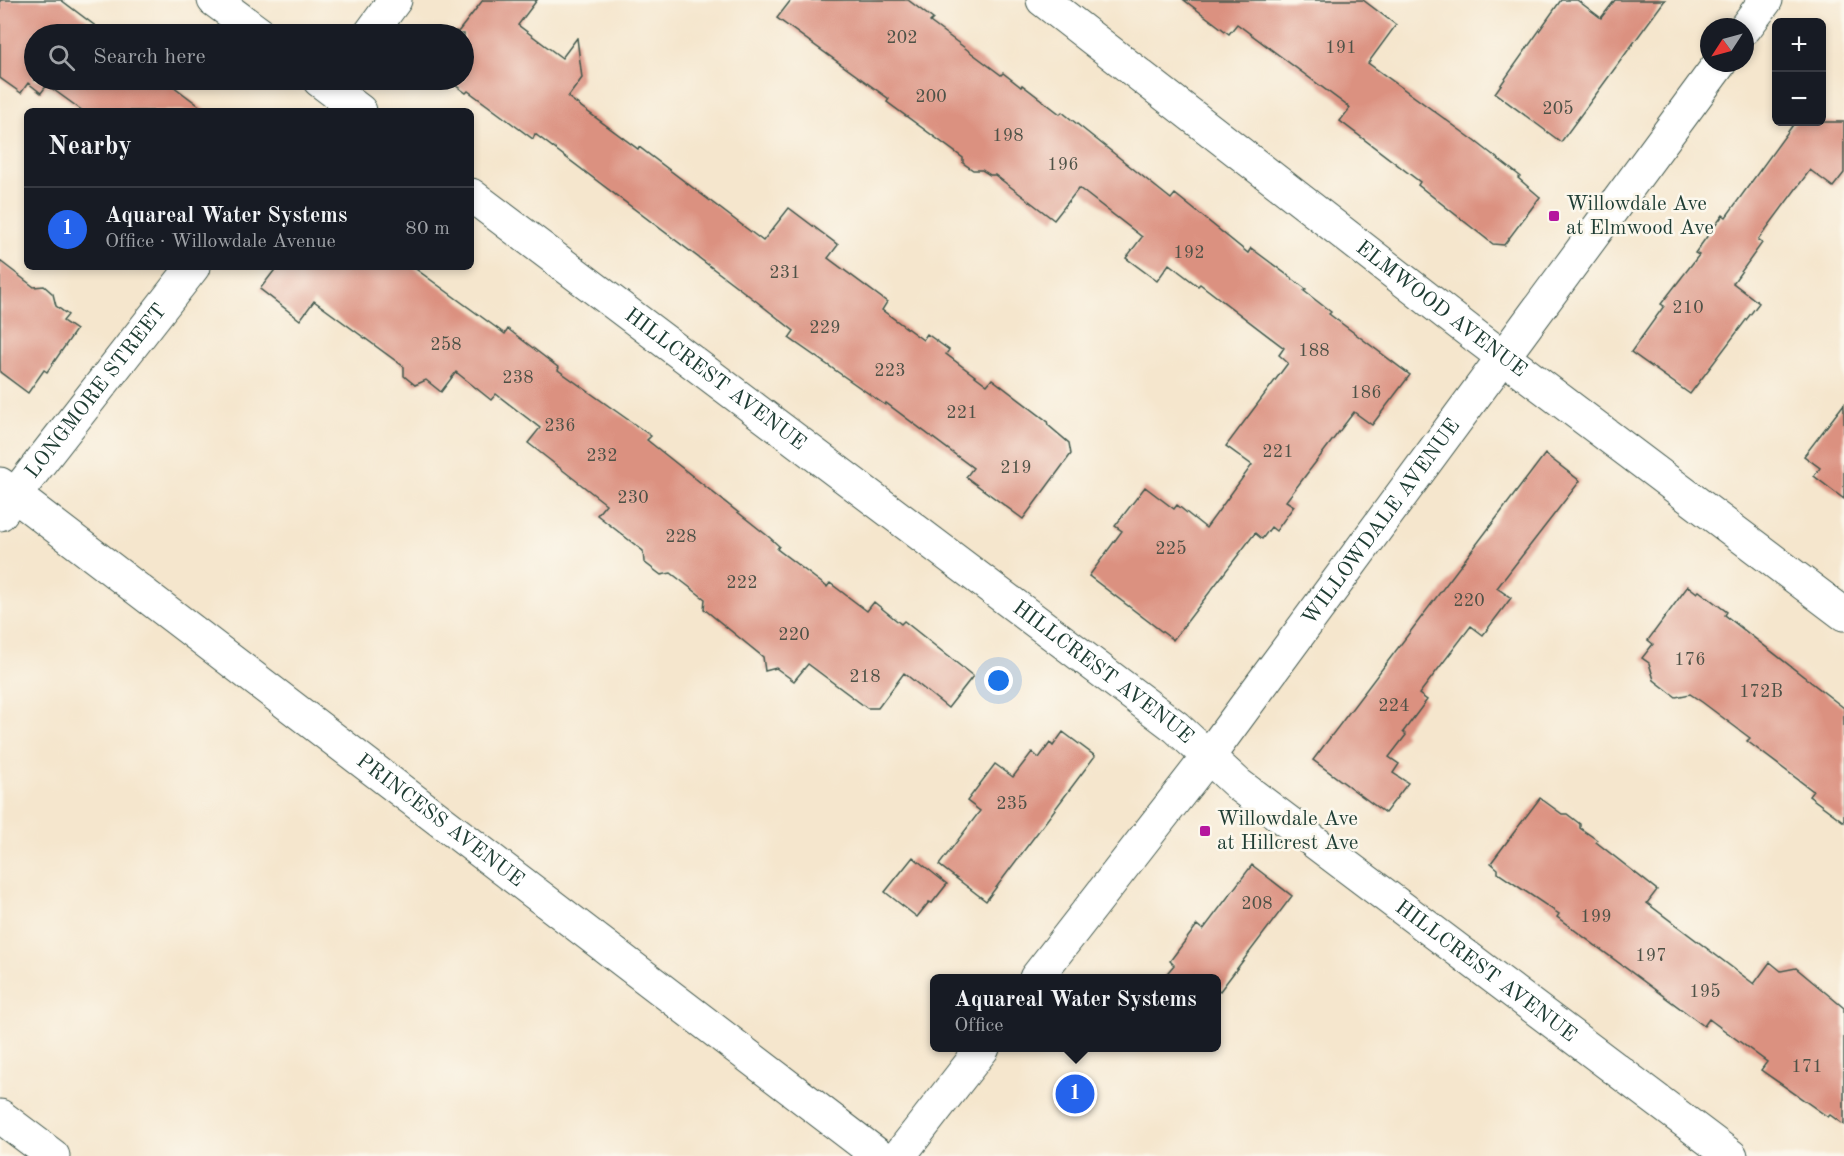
<!DOCTYPE html>
<html lang="en">
<head>
<meta charset="utf-8">
<style>
  :root { --surface:#171b24; --page:#20242c; --text:#f1f3f6; --muted:#9ea1a6; --line:#363941; --accent:#2563eb }
  body { margin:0; font-family:"Old Standard TT",serif; background:var(--page); color:var(--text) }
  .controls { position:absolute; right:18px; top:18px; display:grid; overflow:hidden; border-radius:9px; box-shadow:0 3px 9px #0003 }
  .controls button { width:54px; height:54px; display:grid; place-items:center; padding:0; border:0; border-bottom:2px solid var(--line); background:var(--surface); color:var(--text); font:30px sans-serif }
  .compass { position:absolute; left:1700px; top:18px; width:54px; height:54px; border-radius:50%; background:var(--surface); box-shadow:0 3px 9px #0003; rotate:234deg }
  .you { position:absolute; left:999px; top:681px; width:21px; height:21px; margin:-15px; border:4px solid #fff; border-radius:50%; background:#1a73e8; box-shadow:0 0 0 9px #1a73e833 }
  .badge { display:grid; place-items:center; width:39px; height:39px; border-radius:50%; background:var(--accent); color:#fff; font-size:20px; font-weight:700 }
  .pin { position:absolute; translate:-50% -50%; border:3px solid #fff; box-shadow:0 2px 6px #0006 }
  .popup { position:absolute; left:930px; top:974px; width:291px; height:78px; box-sizing:border-box; display:grid; place-content:center; border-radius:9px; background:var(--surface); filter:drop-shadow(0 2px 4px #0005); font-size:20px; white-space:nowrap; color:var(--muted) }
  .popup b { font-size:22px; color:var(--text) }
  .popup::after { content:''; position:absolute; left:50%; top:100%; margin-left:-12px; border:12px solid transparent; border-top-color:var(--surface) }
  .list { margin:0; padding:0; list-style:none }
  h2 { display:flex; justify-content:space-between; align-items:center; height:78px; margin:0; padding:0 24px; font-size:26px }
  h2 small { font-size:20px; font-weight:400; color:var(--muted) }
  .list li { display:grid; grid-template-columns:39px 1fr auto; gap:18px; align-items:center; box-sizing:border-box; height:84px; padding:0 24px; border-top:2px solid var(--line) }
  .list b { display:block; font-size:22px; white-space:nowrap }
  .list p { margin:0; font-size:20px; white-space:nowrap; color:var(--muted) }
  .list em { font-size:20px; font-style:normal; color:var(--muted) }
  .icon { flex:none; width:33px; height:33px; fill:none; stroke:currentColor; stroke-width:2; stroke-linecap:round; stroke-linejoin:round }
  .map { position:relative; flex:none; width:1844px; height:1156px; overflow:hidden }
  .search { position:absolute; background:var(--surface); box-shadow:0 3px 9px #0003; left:24px; top:24px; width:450px; height:66px; display:flex; align-items:center; gap:15px; box-sizing:border-box; padding:0 21px; border-radius:33px; color:var(--muted); font-size:22px }
  .panel { position:absolute; background:var(--surface); box-shadow:0 3px 9px #0003; left:24px; top:108px; width:450px; height:162px; border-radius:9px }
  .map>svg:first-child { display:block }
  .building { fill:#db9180 }
  .lines { fill:none; stroke-linecap:round; stroke-linejoin:round }
  .minor-casing { stroke:#3f564b; stroke-width:35 }
  .tertiary-casing { stroke:#3f564b; stroke-width:35 }
  .minor { stroke:#fff; stroke-width:33 }
  .tertiary { stroke:#fff; stroke-width:33 }
  .poi-dot { fill:#b5179e; stroke:#fbf7ec; stroke-width:2 }
  .labels { text-anchor:middle; dominant-baseline:central; stroke-width:5; stroke-linejoin:round; paint-order:stroke }
  .number-label { font-size:18px; fill:#4e5247 }
  .poi-label { font-size:21px; fill:#1f3d34; stroke:#fbf7ec; text-anchor:start }
  .street-label { font-size:21px; fill:#1f3d34; stroke:#fbf7ec }
</style>
</head>
<body>
<div class="map">
<svg width="1844" height="1156" viewBox="0 0 1844 1156">
  <rect width="100%" height="100%" fill="#fbf7ec"/>
  <filter id="ink" filterUnits="userSpaceOnUse"><feTurbulence type="fractalNoise" baseFrequency=".0167" numOctaves="2"/><feDisplacementMap in="SourceGraphic" scale="12" xChannelSelector="R" yChannelSelector="G"/><feConvolveMatrix kernelMatrix="1 2 1 2 8 2 1 2 1" color-interpolation-filters="sRGB"/></filter>
  <filter id="wash" filterUnits="userSpaceOnUse"><feTurbulence type="fractalNoise" baseFrequency=".008" numOctaves="4" result="noise"/><feDisplacementMap in="SourceGraphic" scale="24" xChannelSelector="R" yChannelSelector="G"/><feGaussianBlur stdDeviation="1.35" result="paint"/><feColorMatrix in="noise" values="0 0 0 0 0 0 0 0 0 0 0 0 0 0 0 0 0 1.4 0 .05"/><feComposite in="paint" operator="in"/></filter>
  <g filter="url(#wash)">
    <rect width="100%" height="100%" fill="#f5e6cd"/>
    <g id="blocks">
      <path class="building" d="M0,0H61L106,34H34V80H165L206,111H83L47,85L41,93L28,83L21,93L0,78Z
        M483,0H537L518,25L562,58L577,38L582,78L568,97L638,149L639,147L763,241L789,208L838,245L828,258L887,302L882,310L923,340L927,334L949,350L946,354L987,385L992,379L1047,421L1048,425L1069,443L1071,454L1023,519L966,477L973,468L886,403L885,405L789,338L794,331L756,301L535,134L533,139L468,91L466,93L448,80H464V34H453L456,31L458,32Z
        M791,0H908L933,19L930,22L957,42L1001,75L1003,73L1021,87L1022,85L1060,114L1062,112L1171,199L1175,194L1248,253L1251,248L1306,289L1304,291L1331,312L1329,314L1410,375L1372,425L1354,412L1286,501L1294,506L1276,531L1271,527L1262,539L1255,533L1173,640L1089,576L1122,531L1115,526L1145,487L1174,509L1177,505L1206,528L1252,465L1226,446L1288,363L1279,355L1284,348L1200,284L1198,286L1169,264L1157,281L1126,258L1142,237L1079,188L1054,220L995,175H990L982,170H973L963,163V158L887,102L889,99L777,18Z
        M1184,0H1363L1396,25L1368,63L1475,141L1520,176L1518,178L1540,197L1504,245L1493,244L1418,185L1420,182L1340,121L1350,108L1237,24L1229,34Z
        M1561,0H1577L1601,18L1615,0H1665L1561,142L1495,93Z
        M1795,122H1844V173L1833,187L1810,170L1758,240L1762,243L1733,283L1759,303L1690,394L1631,352L1664,306L1661,304L1699,255L1695,253L1703,242L1723,215L1726,217Z
        M0,261L34,287L44,286L53,294L56,306L68,315L63,321L76,330L47,372L44,370L28,393L0,372Z
        M277,267H413L505,334L508,329L559,368L558,370L651,436L647,440L769,537L779,546L777,549L827,587L830,583L867,611L874,602L901,624L904,621L973,676L948,708L904,673L878,708H867L808,664L794,681L776,668L765,671L763,657L704,609L705,599L671,573L661,575L644,562L643,551L597,515L606,504L528,443L540,428L496,394L491,400L456,372L441,392L426,380L415,385L404,376V367L314,301L300,320L260,289Z
        M1844,404V499L1814,476L1820,468L1804,456Z
        M1545,454L1580,481L1497,588L1511,598L1483,635L1471,626L1419,694L1427,700L1403,732L1406,735L1389,757L1399,764L1393,773L1408,783L1385,813L1313,760Z
        M1688,586L1697,593L1699,591L1727,612L1725,615L1844,708V822L1809,796L1813,791L1747,741L1750,738L1702,702L1690,694L1676,697L1654,680L1649,663L1642,658L1653,644L1648,640Z
        M1063,732L1095,756L986,901L939,865L980,811L967,801L995,764L1013,777L1032,752L1039,758L1050,743L1053,746Z
        M1540,798L1562,814H1567L1580,824V828L1597,840L1596,842L1657,890L1647,903L1754,984L1770,962L1781,971L1796,968L1844,1008V1125L1830,1115L1828,1117L1761,1070L1767,1062L1709,1019L1704,1026L1557,917L1559,914L1498,873V869L1491,863Z
        M913,857L947,884L932,903L929,902L917,917L885,892Z
        M1252,865L1292,896L1220,991L1216,988V978H1163L1174,965L1170,961L1197,925L1203,930Z"/>
    </g>
  </g>
  <g filter="url(#ink)">
    <use href="#blocks" fill-opacity="0" stroke="#3f564b" stroke-width="1.5"/>
    <g class="lines">
      <g class="minor-casing">
        <g id="minor">
          <path d="M214,0L260,34"/>
          <path id="s1" d="M1043,0L1478,338L1844,614"/>
          <path d="M370,34L395,0"/>
          <path d="M319,80L360,111"/>
          <path id="s2" d="M471,195L1176,727L1239,785L1731,1156"/>
          <path id="s3" d="M0,484L879,1156"/>
          <path id="s4" d="M0,514L193,267"/>
        </g>
      </g>
      <g class="tertiary-casing">
        <g id="tertiary">
          <path d="M1745,28L1766,0"/>
          <path id="s5" d="M1036,978L1208,757L1720,63"/>
          <path d="M0,1116L53,1156"/>
          <path d="M899,1156L983,1048"/>
        </g>
      </g>
      <use href="#minor" class="minor"/>
      <use href="#tertiary" class="tertiary"/>
    </g>
  </g>
  <g class="poi-dot">
    <rect x="1548" y="210" width="12" height="12" rx="3"/>
    <rect x="1199" y="825" width="12" height="12" rx="3"/>
  </g>
  <g class="labels">
    <g class="number-label">
      <text x="902" y="38">202</text>
      <text x="1341" y="48">191</text>
      <text x="931" y="97">200</text>
      <text x="1558" y="109">205</text>
      <text x="1008" y="136">198</text>
      <text x="1063" y="165">196</text>
      <text x="1189" y="253">192</text>
      <text x="785" y="273">231</text>
      <text x="1688" y="308">210</text>
      <text x="825" y="328">229</text>
      <text x="446" y="345">258</text>
      <text x="1314" y="351">188</text>
      <text x="890" y="371">223</text>
      <text x="518" y="378">238</text>
      <text x="1366" y="393">186</text>
      <text x="962" y="413">221</text>
      <text x="560" y="426">236</text>
      <text x="1278" y="452">221</text>
      <text x="602" y="456">232</text>
      <text x="1016" y="468">219</text>
      <text x="633" y="498">230</text>
      <text x="681" y="537">228</text>
      <text x="1171" y="549">225</text>
      <text x="742" y="583">222</text>
      <text x="1469" y="601">220</text>
      <text x="794" y="635">220</text>
      <text x="1690" y="660">176</text>
      <text x="865" y="677">218</text>
      <text x="1761" y="692">172B</text>
      <text x="1394" y="706">224</text>
      <text x="1012" y="804">235</text>
      <text x="1257" y="904">208</text>
      <text x="1596" y="917">199</text>
      <text x="1651" y="956">197</text>
      <text x="1705" y="992">195</text>
      <text x="1807" y="1067">171</text>
    </g>
    <g class="poi-label">
      <text x="1566" y="204">Willowdale Ave<tspan x="1566" dy="24">at Elmwood Ave</tspan></text>
      <text x="1217" y="819">Willowdale Ave<tspan x="1217" dy="24">at Hillcrest Ave</tspan></text>
    </g>
    <g class="street-label">
      <text stroke="none"><textPath href="#s1" startOffset="504">ELMWOOD AVENUE</textPath></text>
      <text stroke="none"><textPath href="#s2" startOffset="306">HILLCREST AVENUE</textPath></text>
      <text stroke="none"><textPath href="#s4" startOffset="156">LONGMORE STREET</textPath></text>
      <text stroke="none"><textPath href="#s5" startOffset="572">WILLOWDALE AVENUE</textPath></text>
      <text stroke="none"><textPath href="#s2" startOffset="792">HILLCREST AVENUE</textPath></text>
      <text stroke="none"><textPath href="#s3" startOffset="554">PRINCESS AVENUE</textPath></text>
      <text stroke="none"><textPath href="#s2" startOffset="1278">HILLCREST AVENUE</textPath></text>
    </g>
  </g>
</svg>
<div class="controls">
<button>+</button>
<button>−</button>
</div>
<svg class="compass" viewBox="-18 -18 36 36"><path d="M0-13l5 13h-10z" fill="#e53935"/><path d="M0 13l5-13h-10z" fill="#9ea1a6"/></svg>
<div class="you"></div>
<div class="pin badge" style="left:1075px;top:1094px">1</div>
<div class="popup"><b>Aquareal Water Systems</b>Office</div>
<div class="search"><svg class="icon" aria-label="search" viewBox="0 0 24 24"><circle cx="10" cy="10" r="6"/><path d="M15 15l6 6"/></svg>Search here</div>
<section class="panel">
<h2>Nearby<small></small></h2>
<ul class="list">
<li><span class="badge">1</span><div><b>Aquareal Water Systems</b><p>Office · Willowdale Avenue</p></div><em>80 m</em></li>
</ul>
</section>
</div>
</body>
</html>
